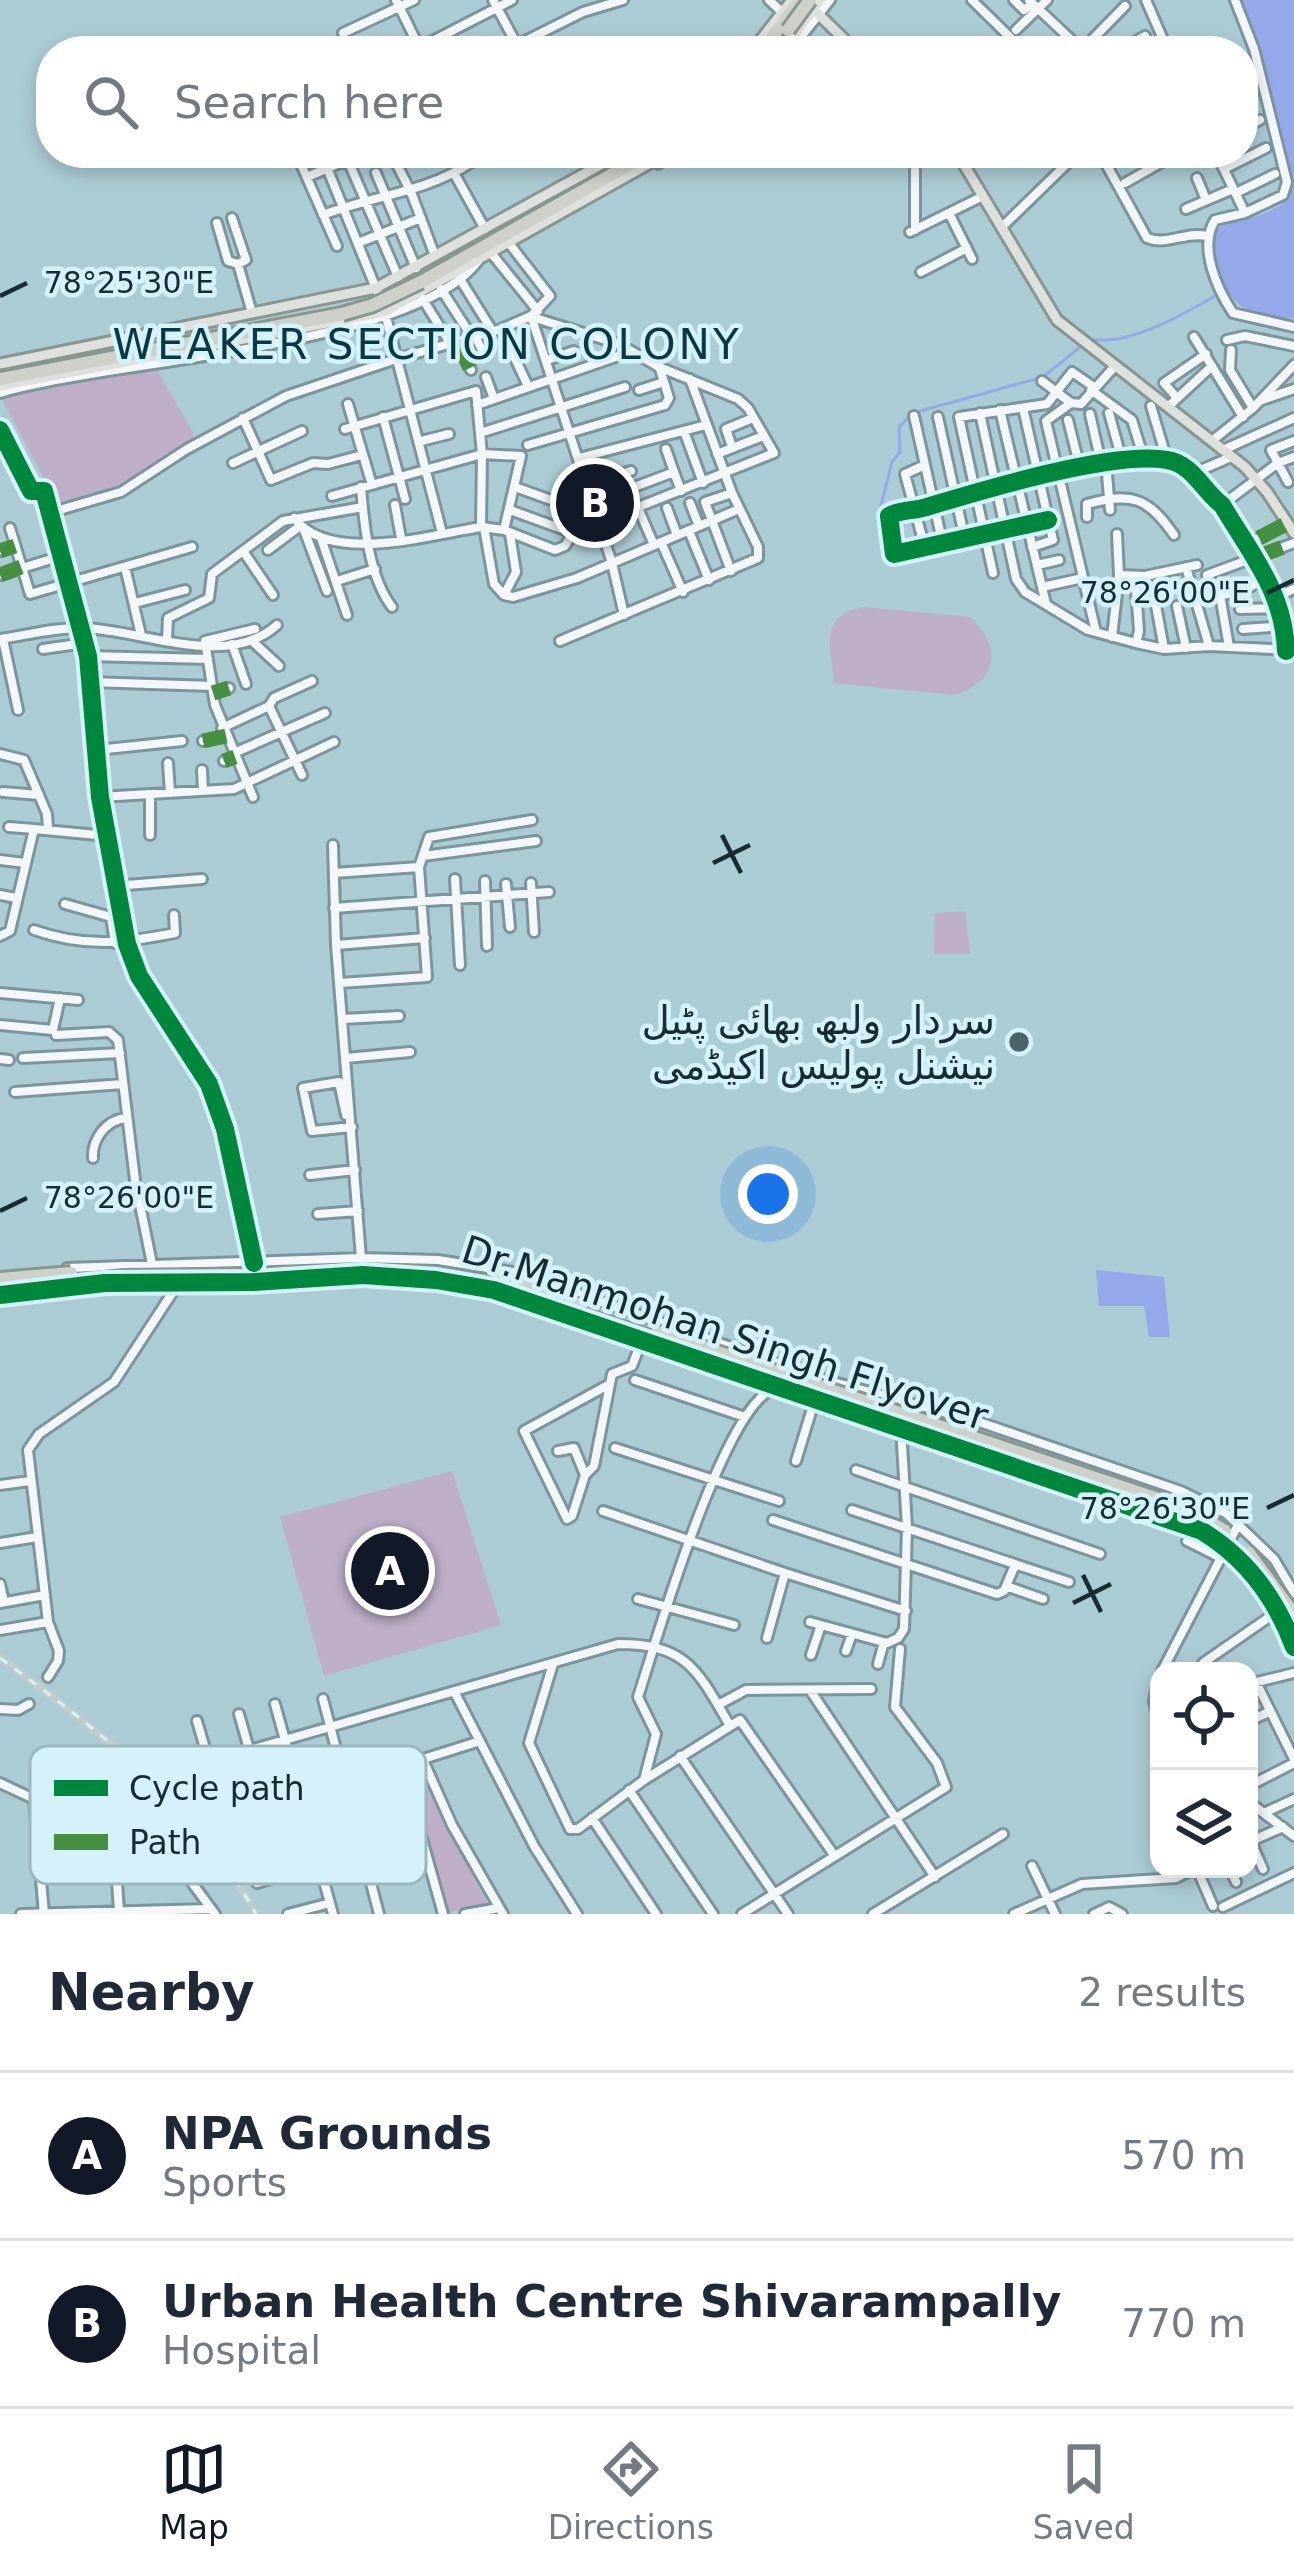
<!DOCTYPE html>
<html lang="en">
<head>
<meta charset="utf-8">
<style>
  :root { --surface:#fff; --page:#f2f2f3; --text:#1f2937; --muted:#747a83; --line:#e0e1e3; --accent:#111827 }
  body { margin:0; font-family:"DejaVu Sans",Cairo,sans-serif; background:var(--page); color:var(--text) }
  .controls { position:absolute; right:36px; bottom:36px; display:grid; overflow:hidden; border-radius:24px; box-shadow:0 6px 18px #0003 }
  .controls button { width:108px; height:108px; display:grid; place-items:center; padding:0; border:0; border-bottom:3px solid var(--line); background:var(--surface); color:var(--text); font:60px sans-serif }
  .you { position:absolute; left:768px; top:1194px; width:42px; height:42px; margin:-30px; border:9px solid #fff; border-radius:50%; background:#1a73e8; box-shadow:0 0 0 18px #1a73e833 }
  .badge { display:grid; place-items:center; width:78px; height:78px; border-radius:50%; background:var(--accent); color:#fff; font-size:39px; font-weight:700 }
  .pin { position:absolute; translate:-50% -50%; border:6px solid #fff; box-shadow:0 3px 12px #0006 }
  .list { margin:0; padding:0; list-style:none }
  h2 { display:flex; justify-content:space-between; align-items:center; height:156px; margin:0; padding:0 48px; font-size:51px }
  h2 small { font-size:39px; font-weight:400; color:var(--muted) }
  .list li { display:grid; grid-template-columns:78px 1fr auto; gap:36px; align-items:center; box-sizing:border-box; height:168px; padding:0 48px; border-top:3px solid var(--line) }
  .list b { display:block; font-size:45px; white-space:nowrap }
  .list p { margin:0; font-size:39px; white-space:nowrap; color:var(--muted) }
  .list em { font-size:39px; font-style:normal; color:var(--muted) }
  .icon { flex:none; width:66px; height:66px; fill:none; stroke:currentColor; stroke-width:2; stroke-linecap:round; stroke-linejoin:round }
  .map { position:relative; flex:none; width:1294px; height:1914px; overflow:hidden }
  .search { position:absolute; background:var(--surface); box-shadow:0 6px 18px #0003; left:36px; right:36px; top:36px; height:132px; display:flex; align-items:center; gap:30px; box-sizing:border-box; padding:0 42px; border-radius:48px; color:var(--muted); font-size:45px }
  .sheet { height:492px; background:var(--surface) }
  nav { display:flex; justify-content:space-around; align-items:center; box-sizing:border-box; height:168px; border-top:3px solid var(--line); background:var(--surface); font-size:33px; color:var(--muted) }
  nav a { display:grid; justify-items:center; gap:6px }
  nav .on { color:var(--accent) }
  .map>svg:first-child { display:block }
  .green { fill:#beaec8 }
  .water { fill:#95a8e9 }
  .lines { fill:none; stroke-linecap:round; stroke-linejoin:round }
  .stream { stroke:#95a8e9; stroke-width:3 }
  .minor-casing { stroke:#7c959c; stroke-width:14 }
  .major-casing { stroke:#889690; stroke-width:15 }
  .highway-casing { stroke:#889690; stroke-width:18 }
  .minor { stroke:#f3f7f9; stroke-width:8 }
  .major { stroke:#dde0dc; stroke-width:9 }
  .highway { stroke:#ced1c9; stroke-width:12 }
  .rail-casing { stroke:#c1cbcd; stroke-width:8 }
  .rail { stroke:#d5f2fa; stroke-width:3; stroke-dasharray:9; stroke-linecap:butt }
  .highway-bridge-casing { stroke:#889690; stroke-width:18; stroke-linecap:butt }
  .highway-bridge { stroke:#ced1c9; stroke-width:12 }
  .quiet { stroke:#448f41; stroke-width:15; stroke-dasharray:30 15; stroke-linecap:butt }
  .cycleway-casing { stroke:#d5f2fa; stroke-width:26 }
  .cycleway { stroke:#00873e; stroke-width:18 }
  .ticks { fill:none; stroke:#142c32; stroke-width:4.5 }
  .poi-dot { fill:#49646b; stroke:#d5f2fa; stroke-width:4.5 }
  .labels { text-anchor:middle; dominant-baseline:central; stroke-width:9; stroke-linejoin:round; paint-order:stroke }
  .poi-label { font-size:39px; fill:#142c32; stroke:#d5f2fa; text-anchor:end }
  .street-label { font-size:39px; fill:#142c32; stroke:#d5f2fa }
  .neighbourhood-label { font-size:42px; letter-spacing:3px; fill:#083842; stroke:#d5f2fa }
  .key { fill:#d5f2fa; stroke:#9bb7be; stroke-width:3 }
  .key-label { font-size:33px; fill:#142c32 }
  .ticks-label { font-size:30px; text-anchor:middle; fill:#142c32; stroke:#d5f2fa; stroke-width:9; stroke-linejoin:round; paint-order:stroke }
</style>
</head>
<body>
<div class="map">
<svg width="1294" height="1914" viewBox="0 0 1294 1914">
  <rect width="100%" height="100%" fill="#acccd5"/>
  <path class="green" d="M157,370L193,432V445L133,485L58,505L0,395Z
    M864,607L970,617C1003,647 998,683 953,695L834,683C832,648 816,616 864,607Z
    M965,911L970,954H934L935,913Z
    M452,1471L501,1625L324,1676L280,1517Z
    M418,1770L488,1905L442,1914L405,1774Z"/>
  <path class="water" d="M1240,0H1294V318C1232,320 1216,288 1213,232L1226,223L1261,215L1281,205L1293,179L1268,77Z
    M1096,1270L1164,1277L1170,1337H1149L1144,1306H1099Z"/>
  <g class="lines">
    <path class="stream" d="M1089,339C1130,348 1193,309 1229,288
      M877,521L892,462L900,452L899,427L913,413L1043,377L1079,348"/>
    <g class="minor-casing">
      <path id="minor" d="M396,0L419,47
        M493,0L517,45L583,12L623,0
        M769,0L783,13
        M972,0L1024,51
        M1014,0L1024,10L1032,4
        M1029,0L1083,51
        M1146,0L1168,51
        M1235,0L1254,49L1287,182L1283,195L1245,213L1215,220C1198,247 1217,289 1233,313L1294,327
        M1016,30L1047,0
        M343,33L414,0
        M1082,50L1125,6
        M413,51L512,0
        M790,51L830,0
        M1118,51L1145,36
        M1243,67L1247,65
        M1243,97L1253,92
        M1243,128L1260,120
        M296,153L337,246
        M321,153L377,291
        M391,153L411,192L435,256
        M1100,153L1147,238C1167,246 1186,231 1207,236
        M1141,153L1150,169
        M1216,153L1245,213
        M658,164L677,153
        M1224,169L1266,148
        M915,170V230
        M376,173L416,268
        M454,173L485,229
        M307,177L342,162L350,165L398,277
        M1197,178L1206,200
        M1125,183L1178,153
        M1236,193L1275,174
        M1186,209L1233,189
        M949,213L972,259
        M323,215C374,195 425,193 472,162L474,153
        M217,223L228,261L238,264L246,260L232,218
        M1002,227L1078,153
        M910,232L983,196
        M358,243L421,218
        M491,253L538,311
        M238,264L252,313
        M921,272L967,248
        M460,279L493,332
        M441,289L472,337
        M422,298L450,343
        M531,316L612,563L624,615
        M386,317L442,533
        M501,329L528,386
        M475,336L483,352
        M1194,337L1243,417
        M1227,340L1245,336L1294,346
        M457,341L471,370
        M1231,350L1230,370L1253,408
        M547,360L574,351
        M486,377L494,399
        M1042,381L1071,403
        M639,390L664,382
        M1091,390L1132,420L1144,459
        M0,393C109,360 413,348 478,261
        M1177,398L1164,383L1206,354
        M1262,400L1294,389
        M348,404L372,485
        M477,405L630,352
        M1170,405L1212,366
        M1151,406L1167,460
        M1023,408L1053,540L1032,547
        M1000,410L1046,604
        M980,413L1016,579L1025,592L1088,630L1136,643L1164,649L1209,646L1294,650
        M1109,413L1122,460
        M1090,414L1101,463
        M914,416L943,545
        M383,417L405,499
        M938,417L965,540
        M243,418L271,480L313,463L328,464L362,455
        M1068,420L1080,468
        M345,429L476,391L482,454L481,527
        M0,430L31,491H44L88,656L100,797L127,944L139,976L209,1084L225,1129L254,1263
        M684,431L703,483
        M480,433L625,387
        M1213,440L1253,408L1294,365
        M421,441L449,434
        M528,445L665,405L669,398L660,369
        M732,447L726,429L753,418
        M666,449L674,472
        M1223,450L1294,418
        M717,454L763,436
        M579,458L706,425
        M1106,462L1110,510
        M233,463L302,431
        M925,465L905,474L925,548
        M1194,473L1231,457
        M1288,482L1271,450L1294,441
        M587,485L631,471
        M361,487C364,525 369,577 392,607
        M515,487L576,509L674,472L681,491
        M332,496L482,454L521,456L504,530
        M690,503L699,526
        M395,505L401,538
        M1222,505L1278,463L1294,457
        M638,508L654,545
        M667,508L677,535
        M510,510L573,533L774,453L748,408L738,399L659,367L619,344L532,317
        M49,513L121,492L187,449L286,396L396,359L501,329L531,316L550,296L508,242
        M1087,517V504C1131,492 1148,497 1174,535
        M294,518C330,565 430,535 481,527L504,530L555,550L565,546L573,533
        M1048,520L894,554L889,516C899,510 911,511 923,508C980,491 1113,450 1167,460C1193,464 1203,491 1222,505C1251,554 1284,592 1286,651
        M484,527L494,584L504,595L513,597L577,578L739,509
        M10,528L30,594L192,547
        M304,530L327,591
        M689,531L709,580
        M1117,534L1119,575
        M1259,538L1284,525
        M322,541L347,615
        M661,542L683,592
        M268,550L300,526
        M0,551L15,546
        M243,551L273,595
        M1037,565L1059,560
        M125,567L141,635
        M1186,567L1209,646
        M731,571L705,502L732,493
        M993,573L959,417L1047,404L1072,372L1094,387
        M0,575L61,556
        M1207,575L1294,543
        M1135,576L1139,631L1136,643
        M337,581L375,569
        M1042,587L1083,578
        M504,595L516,572L510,534
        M1278,596L1294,589
        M1155,600L1164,649
        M135,603L185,590
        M1177,606L1186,648
        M1240,609L1282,608
        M1243,629L1285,626
        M1096,632L1046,421L1071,403L1081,404L1115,366
        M1112,637L1119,575L1145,576L1197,565
        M0,639C27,635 57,627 84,628C143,630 227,670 277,625
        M3,639L18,710
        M167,640L168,618L209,598L212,574L283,521L363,507
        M251,640L279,666
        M560,641L758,558V547L732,493L690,379
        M232,644L246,684
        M1229,647L1220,595L1242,592L1266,577
        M43,649L85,643
        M88,656L208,659
        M90,682L212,686
        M213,693L229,688
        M222,728L269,706
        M203,741L226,736
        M97,750L182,741
        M234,753L325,713
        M0,754L24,760L47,814L48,829
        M224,761L235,757
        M168,763L170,793
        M202,770L203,791
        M302,775L269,706L274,698L312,681
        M3,792L39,795
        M100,797L234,789L334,742
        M253,797L215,705L205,641L255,629
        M9,827L34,829
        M150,835V794
        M333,845L336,945L361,1258
        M423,856L536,841
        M0,860L25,863
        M334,873L419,867
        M455,879L460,965
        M485,881L487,946
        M531,883L534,932
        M506,884L510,927
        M114,886L202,879
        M0,895L16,898
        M65,904L111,917L115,943
        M334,908L549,892
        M34,930C85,948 124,943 175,933L174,915
        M0,936L10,931L34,829L108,836
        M336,945L425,938
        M340,983L427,977L419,867L429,837L532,820
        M0,993L78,1000
        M343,1019L399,1016
        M0,1025L53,1030L60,998
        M56,1035L109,1032L118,1040L135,1180L152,1264
        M23,1058L120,1053
        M346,1058L410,1052
        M0,1059L9,1060
        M15,1092L123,1084
        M346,1115L339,1082L303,1088L312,1131L352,1127
        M93,1158C92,1139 106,1120 126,1118
        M310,1175L355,1170
        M318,1214L358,1211
        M67,1268L361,1258L438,1260L519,1273L819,1378L982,1423L1181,1491L1227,1514L1274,1559L1294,1593
        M205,1282L322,1280
        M702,1361L901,1431L1148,1511
        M635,1380L745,1417
        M608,1385L524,1431L567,1519L572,1516L585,1475L594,1466L612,1374L632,1366L642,1340
        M615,1448L779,1501
        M558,1451L574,1448L585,1475
        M796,1461L815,1399
        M856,1470L1100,1554
        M0,1485L30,1481
        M852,1510L1069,1582
        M603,1511L785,1573L767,1638
        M773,1520L997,1594L1004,1591L1015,1565
        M1187,1541L1221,1558
        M0,1543L37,1537
        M785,1573L906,1611
        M0,1584L4,1602
        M1006,1586L1043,1599
        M638,1599L734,1625
        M0,1603L45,1595
        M810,1622L887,1643L898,1638L904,1629L907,1527L901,1428
        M0,1630L48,1622
        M846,1651L852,1634
        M811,1655L821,1625
        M553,1664L529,1743L570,1829H578L644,1780L740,1720L834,1855
        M878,1664L884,1642
        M1162,1671L1238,1525
        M1207,1671L1203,1663L1278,1611
        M48,1677L58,1661L59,1651L48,1622L28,1450L39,1434L114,1382L180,1281L181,1272
        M1159,1677L1154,1701L1159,1721
        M1256,1682L1294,1759
        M1249,1684L1294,1673
        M810,1690L935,1877
        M455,1693L534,1846L577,1914
        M323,1699L379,1914
        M275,1704L333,1914
        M718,1705L746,1690L871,1689
        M0,1709L18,1710L29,1704
        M239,1714L249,1749
        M197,1721L209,1762
        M1249,1721L1269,1712
        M680,1756L788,1914
        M423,1760L452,1825L503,1914
        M402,1767L443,1914
        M1249,1772L1254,1784
        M170,1773L618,1644C686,1644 697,1669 729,1724
        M644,1780L656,1734L638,1697C655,1645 726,1396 777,1388
        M0,1783L34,1799L44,1914
        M347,1783L477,1742
        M1249,1786L1294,1763
        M629,1790L713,1914
        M111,1793L119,1911
        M34,1799L111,1793L119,1795L168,1850L215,1914
        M1249,1802L1294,1836
        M208,1810L296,1783
        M1264,1813L1294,1799
        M592,1818L656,1914
        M1249,1842L1283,1827
        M1251,1842L1263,1869
        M232,1844L309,1825
        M40,1853L114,1850
        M142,1853L167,1851
        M1032,1866L1055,1914
        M1197,1869L1213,1906
        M1230,1869L1236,1882
        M257,1883L363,1851
        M1223,1907L1294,1873
        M21,1914L210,1909
        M288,1914L330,1903
        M465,1914L499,1908
        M742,1914L946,1787L937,1763L895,1707L900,1649
        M873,1914L1003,1834
        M1014,1914L1082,1884L1176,1878L1194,1869
        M1094,1914L1109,1907L1122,1914"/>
    </g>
    <g class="major-casing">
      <path id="major" d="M804,0L856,51
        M752,51L792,0
        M783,51L820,0
        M957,153L1057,320L1245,467L1267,492L1294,533
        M0,364L376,288L622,153
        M0,386L384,312L668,153"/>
    </g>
    <g class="highway-casing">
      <path id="highway" d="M762,51L800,0
        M421,282L650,153
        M0,379L342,314"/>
    </g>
    <use href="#minor" class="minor"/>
    <use href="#major" class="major"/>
    <use href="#highway" class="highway"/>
    <g class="rail-casing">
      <path id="rail" d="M0,1658C100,1731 195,1804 256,1914"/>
    </g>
    <use href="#rail" class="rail"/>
    <g class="highway-bridge-casing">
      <path id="highway-bridge" d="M788,30L810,0
        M342,314L373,305L421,282
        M498,1278L581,1306
        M0,1279L71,1273
        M0,1289L124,1277L413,1273L498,1286L1190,1519C1236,1547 1272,1583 1294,1633
        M657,1332L1191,1510L1225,1531
        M1249,1553L1294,1614"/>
    </g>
    <use href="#highway-bridge" class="highway-bridge"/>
    <path class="quiet" d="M457,341L471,370
      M1259,538L1284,525
      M0,551L15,546
      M1254,558L1294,543
      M0,575L21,567
      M213,693L229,688
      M203,741L226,736
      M224,761L235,757"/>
    <g class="cycleway-casing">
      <path id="cycleway" d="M0,430L31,491H44L88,656L100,797L127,944L139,976L209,1084L225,1129L254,1263
        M1048,520L894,554L889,516C899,510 911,511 923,508C980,491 1113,450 1167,460C1193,464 1203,491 1222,505C1251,554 1284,592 1286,651
        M0,1295L105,1283L253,1282L363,1275L436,1280L494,1290L1202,1531C1246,1558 1276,1598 1294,1647"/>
    </g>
    <use href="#cycleway" class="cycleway"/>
  </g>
  <path class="ticks" d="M0,296L27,283M1267,593L1294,580M722,835L741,873M713,863L750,845M0,1211L27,1198M1267,1508L1294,1495M1083,1575L1101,1612M1073,1603L1111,1584"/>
  <circle class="poi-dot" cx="1019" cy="1042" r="12"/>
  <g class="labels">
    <g class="poi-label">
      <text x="995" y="1020">سردار ولبھ بھائی پٹیل<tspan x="995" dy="45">نیشنل پولیس اکیڈمی</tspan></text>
    </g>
    <g class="street-label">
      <text transform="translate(725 1333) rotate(18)">Dr.Manmohan Singh Flyover</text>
    </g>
    <g class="neighbourhood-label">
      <text x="427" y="344">WEAKER SECTION COLONY</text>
    </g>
  </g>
  <rect x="30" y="1746" width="396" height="138" rx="18" class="key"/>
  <rect x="54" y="1780" width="54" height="16" fill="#00873e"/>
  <rect x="54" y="1834" width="54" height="16" fill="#448f41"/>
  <g class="key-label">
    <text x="129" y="1800">Cycle path</text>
    <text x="129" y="1854">Path</text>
  </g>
  <g class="ticks-label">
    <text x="129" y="293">78°25'30"E</text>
    <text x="1165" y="603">78°26'00"E</text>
    <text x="129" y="1208">78°26'00"E</text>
    <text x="1165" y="1519">78°26'30"E</text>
  </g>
</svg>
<div class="controls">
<button><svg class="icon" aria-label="locate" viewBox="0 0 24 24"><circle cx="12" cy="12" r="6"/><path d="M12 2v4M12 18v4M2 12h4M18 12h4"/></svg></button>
<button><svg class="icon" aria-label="layers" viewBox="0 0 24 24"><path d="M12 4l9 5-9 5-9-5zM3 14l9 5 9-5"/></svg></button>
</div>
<div class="you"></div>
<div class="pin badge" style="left:390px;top:1571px">A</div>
<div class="pin badge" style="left:595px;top:503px">B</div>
<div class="search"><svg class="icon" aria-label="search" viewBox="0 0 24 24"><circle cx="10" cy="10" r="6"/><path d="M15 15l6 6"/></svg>Search here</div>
</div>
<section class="sheet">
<h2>Nearby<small>2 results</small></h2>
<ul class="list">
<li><span class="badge">A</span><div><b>NPA Grounds</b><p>Sports</p></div><em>570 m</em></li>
<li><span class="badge">B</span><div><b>Urban Health Centre Shivarampally</b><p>Hospital</p></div><em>770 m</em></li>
</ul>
</section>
<nav>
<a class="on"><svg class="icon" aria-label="map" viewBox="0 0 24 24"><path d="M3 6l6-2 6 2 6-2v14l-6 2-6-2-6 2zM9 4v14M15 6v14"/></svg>Map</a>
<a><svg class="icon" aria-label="directions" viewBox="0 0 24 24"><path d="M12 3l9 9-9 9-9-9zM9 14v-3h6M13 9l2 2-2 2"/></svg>Directions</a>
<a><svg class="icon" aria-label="saved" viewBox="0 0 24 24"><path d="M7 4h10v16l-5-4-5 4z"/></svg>Saved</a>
</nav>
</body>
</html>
